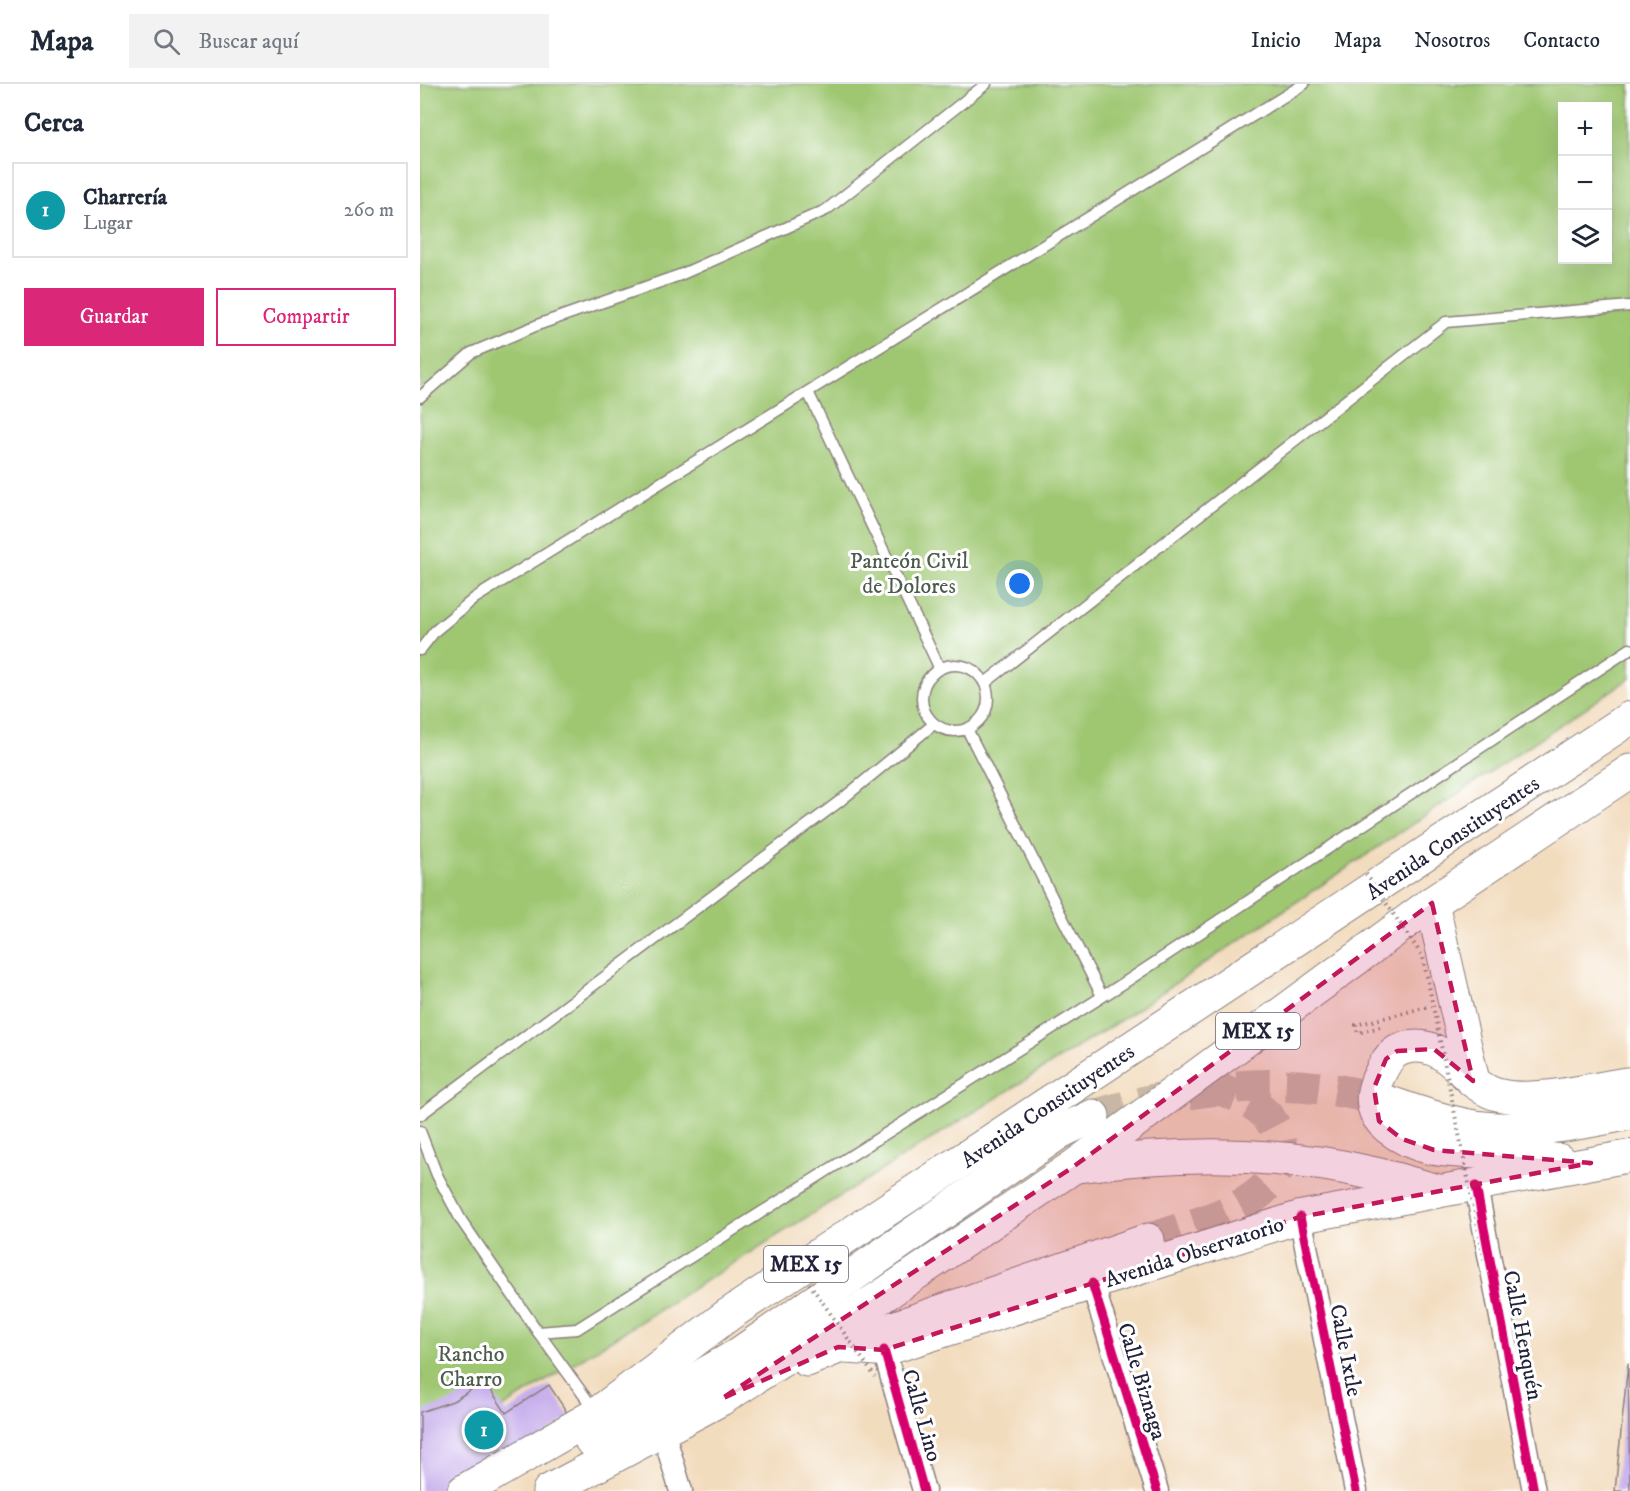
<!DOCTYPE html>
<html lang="es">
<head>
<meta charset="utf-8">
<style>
  :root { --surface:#fff; --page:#f2f2f3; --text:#1f2937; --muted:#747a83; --line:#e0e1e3; --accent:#db2777 }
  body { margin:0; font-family:"IM FELL DW Pica",serif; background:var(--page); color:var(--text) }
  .controls { position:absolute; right:18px; top:18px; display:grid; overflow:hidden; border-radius:0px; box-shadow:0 6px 24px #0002 }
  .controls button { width:54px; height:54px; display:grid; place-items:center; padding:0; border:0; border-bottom:2px solid var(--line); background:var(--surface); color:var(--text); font:30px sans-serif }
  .you { position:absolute; left:600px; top:500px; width:21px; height:21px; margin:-15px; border:4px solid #fff; border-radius:50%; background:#1a73e8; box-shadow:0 0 0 9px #1a73e833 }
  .badge { display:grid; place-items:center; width:39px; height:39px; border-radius:50%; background:var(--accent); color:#fff; font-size:20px; font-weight:700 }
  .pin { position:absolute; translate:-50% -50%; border:3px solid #fff; box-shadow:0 2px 6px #0006 }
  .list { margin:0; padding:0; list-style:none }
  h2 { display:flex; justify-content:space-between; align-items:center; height:78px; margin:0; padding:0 24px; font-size:26px }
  h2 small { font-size:20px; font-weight:400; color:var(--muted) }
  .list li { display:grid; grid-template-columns:39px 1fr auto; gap:18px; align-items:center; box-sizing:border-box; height:96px; margin:0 12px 12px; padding:0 12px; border:2px solid var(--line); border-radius:0px }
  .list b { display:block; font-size:22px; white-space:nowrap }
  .list p { margin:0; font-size:20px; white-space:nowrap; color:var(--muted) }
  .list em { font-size:20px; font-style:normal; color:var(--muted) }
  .actions { display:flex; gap:12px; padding:18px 24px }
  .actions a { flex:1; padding:14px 0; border:2px solid var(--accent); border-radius:0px; text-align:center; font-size:21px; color:var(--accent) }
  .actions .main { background:var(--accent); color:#fff }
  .icon { flex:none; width:33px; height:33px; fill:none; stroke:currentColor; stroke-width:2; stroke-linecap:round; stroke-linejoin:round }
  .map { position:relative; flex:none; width:1210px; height:1407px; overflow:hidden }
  header { display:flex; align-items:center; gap:36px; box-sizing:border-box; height:84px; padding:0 30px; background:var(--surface); border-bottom:2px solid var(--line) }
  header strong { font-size:28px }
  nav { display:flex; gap:33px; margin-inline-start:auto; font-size:21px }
  .search { width:420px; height:54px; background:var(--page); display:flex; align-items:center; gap:15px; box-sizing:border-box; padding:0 21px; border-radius:0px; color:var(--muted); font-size:22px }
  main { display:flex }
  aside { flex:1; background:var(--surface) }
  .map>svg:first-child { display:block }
  .green { fill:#9fc772; stroke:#607456; stroke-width:1.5; fill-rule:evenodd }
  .building { fill:#c2a8ea }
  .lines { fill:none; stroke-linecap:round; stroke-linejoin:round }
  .highway-tunnel { stroke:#c8b7a4; stroke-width:33; stroke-dasharray:33 16; stroke-linecap:butt }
  .lane-casing { stroke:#8a7f7c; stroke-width:13 }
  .street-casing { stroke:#8a7f7c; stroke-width:25 }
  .secondary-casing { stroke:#8a7f7c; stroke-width:34 }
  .highway-casing { stroke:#8a7f7c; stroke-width:35 }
  .path { stroke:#8a7f7c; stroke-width:4; stroke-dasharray:1.5 4.5; stroke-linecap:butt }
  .lane { stroke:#fff; stroke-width:10 }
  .street { stroke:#fff; stroke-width:22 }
  .secondary { stroke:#fff; stroke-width:32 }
  .highway { stroke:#fff; stroke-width:33 }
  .path-bridge { stroke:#8a7f7c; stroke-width:4; stroke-dasharray:1.5 4.5; stroke-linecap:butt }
  .cycleway-casing { stroke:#fff; stroke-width:13 }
  .cycleway { stroke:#d6006c; stroke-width:9 }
  .marked { fill:#c2185b; fill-opacity:0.2; stroke:#c2185b; stroke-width:4.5; stroke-dasharray:12 8; stroke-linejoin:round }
  .labels { text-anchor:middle; stroke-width:6; stroke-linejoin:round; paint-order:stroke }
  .shield { fill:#fff; stroke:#646476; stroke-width:1.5 }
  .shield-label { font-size:21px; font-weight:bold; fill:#22223b }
  .park-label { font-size:22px; fill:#4e5c4e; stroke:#fff }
  .street-label { font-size:22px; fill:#22223b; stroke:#fff }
</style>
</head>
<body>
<header>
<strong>Mapa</strong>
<div class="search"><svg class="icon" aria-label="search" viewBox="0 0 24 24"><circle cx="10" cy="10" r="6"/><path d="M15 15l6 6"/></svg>Buscar aquí</div>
<nav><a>Inicio</a><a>Mapa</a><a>Nosotros</a><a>Contacto</a></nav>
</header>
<main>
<aside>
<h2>Cerca<small></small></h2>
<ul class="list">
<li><span class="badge" style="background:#0f9aa8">1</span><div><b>Charrería</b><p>Lugar</p></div><em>260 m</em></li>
</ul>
<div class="actions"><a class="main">Guardar</a><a>Compartir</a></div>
</aside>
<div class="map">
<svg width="1210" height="1407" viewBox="0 0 1210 1407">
  <rect width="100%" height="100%" fill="#fff"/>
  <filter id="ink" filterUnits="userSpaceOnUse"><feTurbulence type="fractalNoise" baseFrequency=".0167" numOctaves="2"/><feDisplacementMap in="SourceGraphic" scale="12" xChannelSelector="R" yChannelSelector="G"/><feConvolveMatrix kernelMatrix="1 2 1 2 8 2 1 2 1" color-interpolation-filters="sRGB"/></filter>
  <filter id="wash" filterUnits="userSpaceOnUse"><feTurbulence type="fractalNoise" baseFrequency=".008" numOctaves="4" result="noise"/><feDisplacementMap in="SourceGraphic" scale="24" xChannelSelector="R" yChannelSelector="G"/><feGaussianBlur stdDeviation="1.35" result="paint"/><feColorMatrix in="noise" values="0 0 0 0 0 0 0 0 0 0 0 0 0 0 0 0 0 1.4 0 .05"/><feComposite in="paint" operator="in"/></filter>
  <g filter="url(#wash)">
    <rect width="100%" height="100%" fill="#f2dcbe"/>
    <path class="green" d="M0,0H1210V594L696,939L0,1376ZM1142,22H1188V176H1142Z"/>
    <g id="blocks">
      <g class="building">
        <path d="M1208,1279L1210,1407H1195Z"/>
        <path d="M65,1297L86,1329L129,1301L150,1333L53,1407H0V1328L33,1317Z"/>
      </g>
    </g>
  </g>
  <g filter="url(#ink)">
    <use href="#blocks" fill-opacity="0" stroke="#8a7f7c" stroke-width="1.5"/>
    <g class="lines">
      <g class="highway-tunnel">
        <path d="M673,1032C773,1003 869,987 970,1019"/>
        <path d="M728,1156C772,1140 872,1120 860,1058C854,1026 825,1014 797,1004"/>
      </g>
      <g class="lane-casing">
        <g id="lane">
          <path d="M388,308L520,585"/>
          <path d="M0,313L51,269L120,240L260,191L406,126L566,0"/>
          <path d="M0,566L15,547L55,514L884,0"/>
          <circle cx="535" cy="614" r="33"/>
          <path d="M565,599L1026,238L1210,222"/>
          <path d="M547,645L682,912"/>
          <path d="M0,1031L420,717L514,640"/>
          <path d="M0,1047L17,1091L41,1136L118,1248L157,1245L707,897L1210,565"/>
          <path d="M118,1248L176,1328"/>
        </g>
      </g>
      <g class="street-casing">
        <g id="street">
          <path d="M1056,1102L1114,1407"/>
          <path d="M880,1133L936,1407"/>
          <path d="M672,1199L737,1407"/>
          <path d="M464,1266L504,1407"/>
          <path d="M243,1347L261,1407"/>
        </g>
      </g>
      <g class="secondary-casing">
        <g id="secondary">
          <path d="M1139,1076C1119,1074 1100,1071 1080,1070C1037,1066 1003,1072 968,1044C952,1031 949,1015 957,996C965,979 970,966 990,963C1030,957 1044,1003 1079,1011C1116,1020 1173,1004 1210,999"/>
          <path d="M419,1263L464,1266L880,1133L1210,1072"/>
        </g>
      </g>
      <g class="highway-casing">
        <g id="highway">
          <path d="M1012,819L1053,997"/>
          <path d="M970,1019C998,1029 1025,1038 1055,1043C1105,1050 1161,1039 1210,1029"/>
          <path d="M658,1082C754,1068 856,1067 951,1089C974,1094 996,1101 1018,1107"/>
          <path d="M387,1276L418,1263L728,1156"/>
          <path d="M171,1356L316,1272L640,1048L673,1032"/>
          <path d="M44,1407L177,1330L308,1231L1210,634"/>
          <path d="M129,1407L301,1315L467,1209L653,1083L1012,819L1210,687"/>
        </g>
      </g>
      <path class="path" d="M960,943L938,949L936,941L1007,923"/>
      <use href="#lane" class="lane"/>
      <use href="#street" class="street"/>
      <use href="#secondary" class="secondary"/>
      <use href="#highway" class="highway"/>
      <g class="path-bridge">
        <path d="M946,790L1003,873L1065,1178"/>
        <path d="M365,1165L455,1293"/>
      </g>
      <g class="cycleway-casing">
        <g id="cycleway">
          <path d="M1056,1102L1114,1407"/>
          <path d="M880,1133L936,1407"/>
          <path d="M672,1199L737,1407"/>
          <path d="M464,1266L504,1407"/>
        </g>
      </g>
      <use href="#cycleway" class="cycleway"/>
    </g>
  </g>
  <path class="marked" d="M1012,819L1053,997L1014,965L977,967L966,975L954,1004L959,1037L982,1055L1014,1066L1171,1079L880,1133L464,1266L418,1263L301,1315L653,1083Z"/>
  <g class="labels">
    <g class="shield">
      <rect x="796" y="929" width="84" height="36" rx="4.5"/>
      <rect x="344" y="1162" width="84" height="36" rx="4.5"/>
    </g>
    <g class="shield-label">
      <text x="838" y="954">MEX 15</text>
      <text x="386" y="1187">MEX 15</text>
    </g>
    <g class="park-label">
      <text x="489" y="484">Panteón Civil<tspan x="489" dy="25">de Dolores</tspan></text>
      <text x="51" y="1277">Rancho<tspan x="51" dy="25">Charro</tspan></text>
    </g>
    <g class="street-label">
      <text transform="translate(1032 753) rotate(-34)" y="8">Avenida Constituyentes</text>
      <text transform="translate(627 1021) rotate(-34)" y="8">Avenida Constituyentes</text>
      <text transform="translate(774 1167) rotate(-18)" y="8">Avenida Observatorio</text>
      <text transform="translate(1104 1251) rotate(79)" y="8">Calle Henquén</text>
      <text transform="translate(927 1266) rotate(79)" y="8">Calle Ixtle</text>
      <text transform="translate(723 1297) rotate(73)" y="8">Calle Biznaga</text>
      <text transform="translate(503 1331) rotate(74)" y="8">Calle Lino</text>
    </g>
  </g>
</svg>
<div class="controls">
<button>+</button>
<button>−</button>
<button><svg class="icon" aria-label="layers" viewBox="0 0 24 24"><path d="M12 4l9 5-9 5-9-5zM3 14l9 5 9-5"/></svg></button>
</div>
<div class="you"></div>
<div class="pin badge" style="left:64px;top:1346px;background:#0f9aa8">1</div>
</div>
</main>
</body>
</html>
